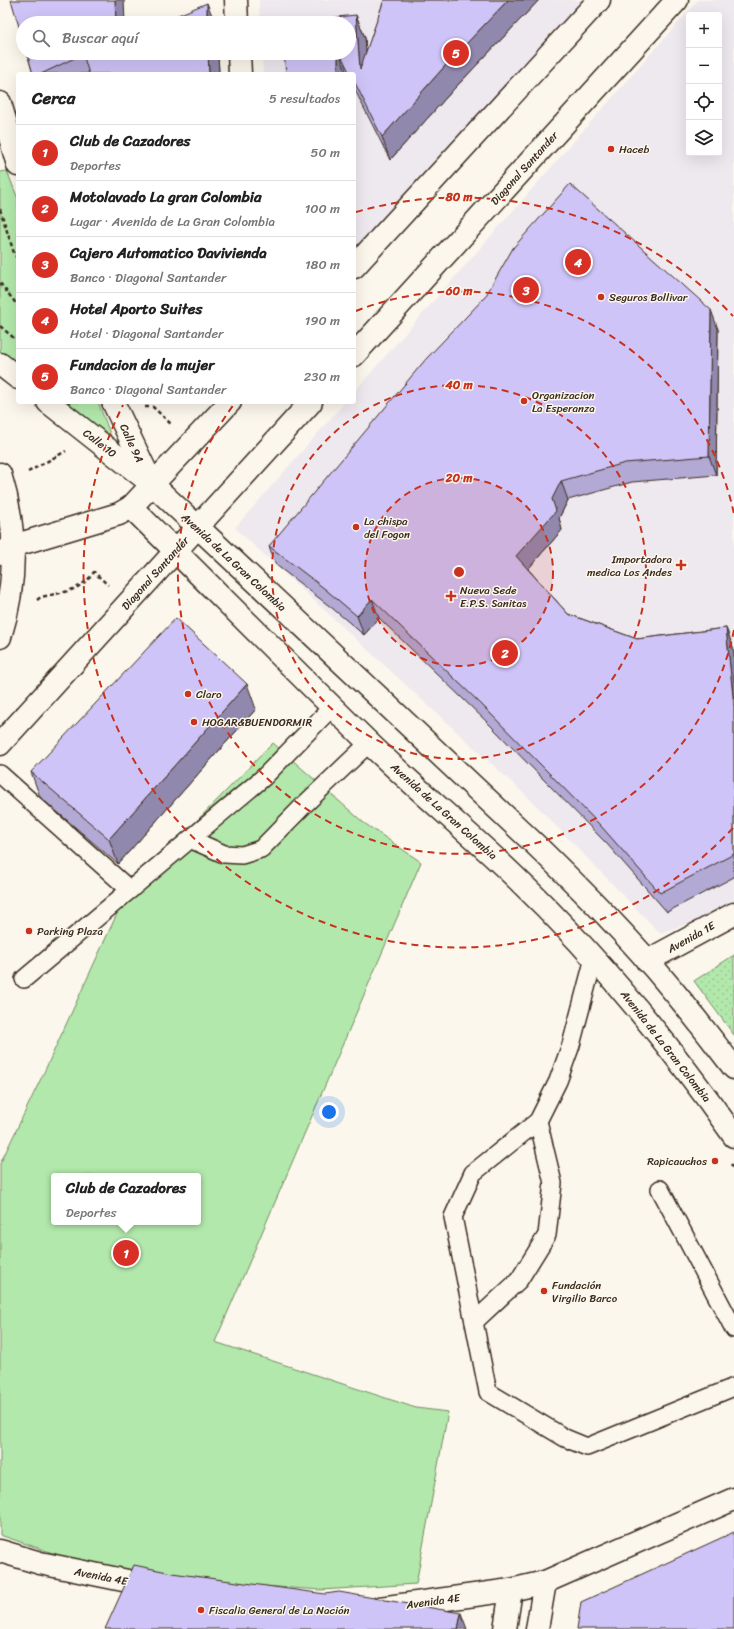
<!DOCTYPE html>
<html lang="es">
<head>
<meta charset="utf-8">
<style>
  :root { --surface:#fff; --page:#f2f2f2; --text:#222; --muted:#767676; --line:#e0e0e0; --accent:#d93025 }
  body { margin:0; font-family:Sriracha,sans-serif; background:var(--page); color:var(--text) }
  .controls { position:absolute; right:12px; top:12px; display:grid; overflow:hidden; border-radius:4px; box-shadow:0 4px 16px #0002 }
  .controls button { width:36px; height:36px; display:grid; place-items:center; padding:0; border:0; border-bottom:1px solid var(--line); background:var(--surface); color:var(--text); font:20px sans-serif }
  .you { position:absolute; left:329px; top:1112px; width:14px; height:14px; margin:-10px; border:3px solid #fff; border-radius:50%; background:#1a73e8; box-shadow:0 0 0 6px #1a73e833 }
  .badge { display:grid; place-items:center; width:26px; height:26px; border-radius:50%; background:var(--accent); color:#fff; font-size:13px; font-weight:700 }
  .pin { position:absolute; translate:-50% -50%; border:2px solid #fff; box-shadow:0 1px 4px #0006 }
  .popup { position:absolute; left:51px; top:1173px; width:150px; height:52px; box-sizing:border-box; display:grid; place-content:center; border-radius:4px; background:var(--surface); filter:drop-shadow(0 1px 3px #0005); font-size:13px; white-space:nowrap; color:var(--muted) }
  .popup b { font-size:15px; color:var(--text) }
  .popup::after { content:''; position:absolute; left:50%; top:100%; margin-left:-8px; border:8px solid transparent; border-top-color:var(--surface) }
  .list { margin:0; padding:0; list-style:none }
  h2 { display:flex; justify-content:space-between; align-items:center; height:52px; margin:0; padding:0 16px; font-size:17px }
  h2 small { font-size:13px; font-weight:400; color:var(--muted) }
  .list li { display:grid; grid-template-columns:26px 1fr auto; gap:12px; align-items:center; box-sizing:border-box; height:56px; padding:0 16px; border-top:1px solid var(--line) }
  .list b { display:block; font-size:15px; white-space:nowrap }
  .list p { margin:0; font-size:13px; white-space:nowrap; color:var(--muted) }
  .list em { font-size:13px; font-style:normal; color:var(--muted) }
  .icon { flex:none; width:22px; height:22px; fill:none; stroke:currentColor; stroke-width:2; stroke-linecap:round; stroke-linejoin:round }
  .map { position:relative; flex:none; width:734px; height:1629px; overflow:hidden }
  .search { position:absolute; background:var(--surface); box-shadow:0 4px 16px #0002; left:16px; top:16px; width:340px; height:44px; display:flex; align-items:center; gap:10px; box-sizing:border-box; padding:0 14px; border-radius:22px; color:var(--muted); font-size:15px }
  .panel { position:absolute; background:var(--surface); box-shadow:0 4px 16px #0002; left:16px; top:72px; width:340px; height:332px; border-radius:4px }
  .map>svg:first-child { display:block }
  .built { fill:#eee8ef; fill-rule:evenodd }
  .grass { fill:url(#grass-dots); stroke:#768964 }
  .park { fill:#b2e8ab; stroke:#768964; fill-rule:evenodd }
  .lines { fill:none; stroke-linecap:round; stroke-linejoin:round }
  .lane-casing { stroke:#3b2a1e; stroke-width:20 }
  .street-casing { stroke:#3b2a1e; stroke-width:25 }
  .secondary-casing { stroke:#3b2a1e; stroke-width:25 }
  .primary-casing { stroke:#3b2a1e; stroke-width:25 }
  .path { stroke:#3b2a1e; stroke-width:2.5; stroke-dasharray:4 3; stroke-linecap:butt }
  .lane { stroke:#fbf7ec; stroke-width:17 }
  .street { stroke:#fbf7ec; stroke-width:22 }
  .secondary { stroke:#fbf7ec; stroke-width:22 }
  .primary { stroke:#fbf7ec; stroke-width:22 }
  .wall { fill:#b2a9d4; stroke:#3b2a1e }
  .shaded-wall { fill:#9189ad; stroke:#3b2a1e }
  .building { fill:#cfc4f7; stroke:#3b2a1e }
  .ring { fill:none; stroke:#c8321e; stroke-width:2; stroke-dasharray:7 5 }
  .poi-dot { fill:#c8321e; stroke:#fbf7ec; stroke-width:1.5 }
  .labels { text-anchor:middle; stroke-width:3; stroke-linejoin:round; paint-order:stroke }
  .poi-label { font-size:11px; fill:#3b2a1e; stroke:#fbf7ec; text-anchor:start }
  .street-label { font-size:11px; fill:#3b2a1e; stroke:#fbf7ec }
  .centre { fill:#c8321e; stroke:#fbf7ec; stroke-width:2 }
  .ring-label { font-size:12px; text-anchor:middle; font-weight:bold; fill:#c8321e; stroke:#fbf7ec; stroke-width:3; stroke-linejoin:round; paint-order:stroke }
</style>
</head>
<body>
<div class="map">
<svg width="734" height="1629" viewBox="0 0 734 1629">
  <defs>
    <pattern id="grass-dots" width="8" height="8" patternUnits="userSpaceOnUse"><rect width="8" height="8" fill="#b2e8ab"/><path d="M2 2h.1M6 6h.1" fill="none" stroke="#9ac793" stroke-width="1.8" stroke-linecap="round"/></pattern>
  </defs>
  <rect width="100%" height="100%" fill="#fbf7ec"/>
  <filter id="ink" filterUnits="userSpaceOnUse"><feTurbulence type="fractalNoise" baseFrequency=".025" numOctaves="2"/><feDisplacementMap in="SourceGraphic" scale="8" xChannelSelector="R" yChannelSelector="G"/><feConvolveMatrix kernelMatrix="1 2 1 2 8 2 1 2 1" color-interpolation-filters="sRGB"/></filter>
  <g filter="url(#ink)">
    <g class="built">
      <path d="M259,0H587L354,249V74H263L262,53H349V23H260Z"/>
      <path d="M698,0H734V908L660,933L530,799L235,528L345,402H354V392ZM689,15H719V153H689Z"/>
    </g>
    <path class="grass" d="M734,955V1035L694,981Z"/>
    <g class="park">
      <path d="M7,171L18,199V377L0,363V172Z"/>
      <path d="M57,402H98L111,436Z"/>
      <path d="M273,743L364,823L421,862L215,1342L416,1408L448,1412L416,1584L321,1590L120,1576L0,1535V1164L46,1068L127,892ZM54,1176H198V1222H54Z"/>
    </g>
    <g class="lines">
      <g class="lane-casing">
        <g id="lane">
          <path d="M0,774L130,890"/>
          <path d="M190,839L224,854L242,855L261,849L305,804L369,743"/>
          <path d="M594,958L571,1045L558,1081L538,1121L473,1173L453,1217L488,1392L565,1438L587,1447L734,1387"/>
          <path d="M24,979L264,777L333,706"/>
          <path d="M660,1189L734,1329"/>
          <path d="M474,1322L519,1280L547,1235L553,1183L538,1121"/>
        </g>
      </g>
      <g class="street-casing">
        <g id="street">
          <path d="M236,0L237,23"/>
          <path d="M239,53L240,74"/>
          <path d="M0,103L18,165"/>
          <path d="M113,402L152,484"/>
          <path d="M647,961L734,914"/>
        </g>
      </g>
      <g class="secondary-casing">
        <g id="secondary">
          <path d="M0,364L18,378"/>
          <path d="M48,402L152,484L538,847C584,892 629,937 670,987C692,1013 713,1041 734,1068"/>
          <path d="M131,507C210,585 288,664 368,742C415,788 466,830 513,875C596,954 669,1043 734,1136"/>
          <path d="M0,1551L40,1563L157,1587"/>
          <path d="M380,1608L511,1590L545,1582L734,1499"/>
          <path d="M505,1629L511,1590"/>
          <path d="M537,1629L545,1582"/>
        </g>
      </g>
      <g class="primary-casing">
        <g id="primary">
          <path d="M354,267L599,0"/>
          <path d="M354,355L677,0"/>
          <path d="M0,474C17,528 17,583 0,637"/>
          <path d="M0,553L13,546L119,514L131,507L230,402"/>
          <path d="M0,744L311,402"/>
        </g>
      </g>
      <g class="path">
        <path d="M0,209L14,253L18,260"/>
        <path d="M0,283L18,306"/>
        <path d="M0,326L15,339"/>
        <path d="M145,407H153L172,425"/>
        <path d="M28,472L66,451"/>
        <path d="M37,600L41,597C63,592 80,592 94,572L108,585"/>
        <path d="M731,1164L734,1169"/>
      </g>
      <use href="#lane" class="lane"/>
      <use href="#street" class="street"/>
      <use href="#secondary" class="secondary"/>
      <use href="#primary" class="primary"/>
    </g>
    <g class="wall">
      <path d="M384,0H539L453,90L390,160L354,88V74H347L346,71L284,53H349L356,15L365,38L366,53Z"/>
      <path d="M27,53H218L219,74H33Z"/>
      <path d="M718,329L716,475L632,482L568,500L559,518L562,530L528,569L568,614L637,639L726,628L733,647L734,654V877L667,912L607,844L489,724L379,618L364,635L332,608L276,565L269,546Z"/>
      <path d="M256,709L118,864L40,797L31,772Z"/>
    </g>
    <g class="shaded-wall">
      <path d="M115,0H124L125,23H116Z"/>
      <path d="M508,0H539L453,90L390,160L382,137L444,67Z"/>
      <path d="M207,3L215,23H207Z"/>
      <path d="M356,15L365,38L369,92L360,69Z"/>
      <path d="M208,53H218L219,74H209Z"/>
      <path d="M338,53H339L346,71V74H338Z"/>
      <path d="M711,310L718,329L716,475L709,456Z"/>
      <path d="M561,481L568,500L559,518L562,530L523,575L516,556Z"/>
      <path d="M372,599L379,618L364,635L357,616Z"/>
      <path d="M726,628L733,647L734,654V706Z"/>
      <path d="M247,684L256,709L118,864L109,839Z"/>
      <path d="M461,1613L467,1629H458Z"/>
    </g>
    <g class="building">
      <path d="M11,0H115L116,23H23V40Z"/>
      <path d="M384,0H508L444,67L382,137L354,81V74H350L340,53H349V23H282L356,15L360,69Z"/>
      <path d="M207,3V23H159Z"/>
      <path d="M27,53H208L209,74H89L83,54L41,74H33Z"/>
      <path d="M284,53H338V74H286Z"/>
      <path d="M570,184L711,310L709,456L625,463L561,481L552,499L556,511L516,556L568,614L637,639L726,628L734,706V854L660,893L600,825L482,705L372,599L357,616L325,589L269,546L426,359L485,297L513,248Z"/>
      <path d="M176,618L247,684L109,839L31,772Z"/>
      <path d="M734,1532V1629H577L581,1602Z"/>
      <path d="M134,1565L172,1573L325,1594L339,1592L461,1613L458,1629H105Z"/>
    </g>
  </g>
  <circle cx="459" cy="572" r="94" fill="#c8321e" fill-opacity=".12"/>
  <g class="ring">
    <circle cx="459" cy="572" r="94"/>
    <circle cx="459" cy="572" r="187"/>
    <path d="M734 630A281 281 0 1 1 235 403M356 311A281 281 0 0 1 734 514"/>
    <path d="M733 828A375 375 0 0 1 123 405M356 212A375 375 0 0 1 733 316"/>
  </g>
  <g class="poi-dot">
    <circle cx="611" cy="149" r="4"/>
    <circle cx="601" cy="297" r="4"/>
    <circle cx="524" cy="401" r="4"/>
    <circle cx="356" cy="527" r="4"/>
    <path d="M679 559h4v4h4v4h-4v4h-4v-4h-4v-4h4z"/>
    <path d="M449 590h4v4h4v4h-4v4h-4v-4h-4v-4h4z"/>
    <circle cx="188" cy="694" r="4"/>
    <circle cx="194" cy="722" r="4"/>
    <circle cx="29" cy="931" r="4"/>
    <circle cx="715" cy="1161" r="4"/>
    <circle cx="544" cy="1291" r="4"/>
    <circle cx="201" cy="1610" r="4"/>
  </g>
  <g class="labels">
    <g class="poi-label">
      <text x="619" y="153">Haceb</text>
      <text x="609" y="301">Seguros Bollivar</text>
      <text x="532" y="399">Organizacion<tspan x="532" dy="13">La Esperanza</tspan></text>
      <text x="364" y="525">La chispa<tspan x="364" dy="13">del Fogon</tspan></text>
      <text x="672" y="563" text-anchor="end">Importadora<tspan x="672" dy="13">medica Los Andes</tspan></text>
      <text x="460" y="594">Nueva Sede<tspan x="460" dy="13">E.P.S. Sanitas</tspan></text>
      <text x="196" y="698">Claro</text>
      <text x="202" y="726">HOGAR&amp;BUENDORMIR</text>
      <text x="37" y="935">Parking Plaza</text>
      <text x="707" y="1165" text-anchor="end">Rapicauchos</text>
      <text x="552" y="1289">Fundación<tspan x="552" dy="13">Virgilio Barco</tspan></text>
      <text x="209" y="1614">Fiscalia General de La Nación</text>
    </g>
    <g class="street-label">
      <text transform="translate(524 168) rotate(-48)" y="4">Diagonal Santander</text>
      <text transform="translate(100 443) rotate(38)" y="4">Calle 10</text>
      <text transform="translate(132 443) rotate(65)" y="4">Calle 9A</text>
      <text transform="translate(234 562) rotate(43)" y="4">Avenida de La Gran Colombia</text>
      <text transform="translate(155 573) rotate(-48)" y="4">Diagonal Santander</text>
      <text transform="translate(444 811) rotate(42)" y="4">Avenida de La Gran Colombia</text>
      <text transform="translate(691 937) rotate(-29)" y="4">Avenida 1E</text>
      <text transform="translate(666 1046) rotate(52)" y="4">Avenida de La Gran Colombia</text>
      <text transform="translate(101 1576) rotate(11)" y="4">Avenida 4E</text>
      <text transform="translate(433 1601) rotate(-8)" y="4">Avenida 4E</text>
    </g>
  </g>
  <circle cx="459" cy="572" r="6" class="centre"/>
  <g class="ring-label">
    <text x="459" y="201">80 m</text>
    <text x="459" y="295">60 m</text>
    <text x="459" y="389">40 m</text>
    <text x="459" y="482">20 m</text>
  </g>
</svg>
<div class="controls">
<button>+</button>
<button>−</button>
<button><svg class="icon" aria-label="locate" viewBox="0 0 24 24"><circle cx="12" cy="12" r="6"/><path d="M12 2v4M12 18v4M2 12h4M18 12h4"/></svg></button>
<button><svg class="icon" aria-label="layers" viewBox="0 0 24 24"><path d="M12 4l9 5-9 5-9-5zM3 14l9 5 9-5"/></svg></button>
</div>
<div class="you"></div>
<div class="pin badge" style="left:126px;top:1253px">1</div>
<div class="popup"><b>Club de Cazadores</b>Deportes</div>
<div class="pin badge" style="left:505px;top:653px">2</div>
<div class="pin badge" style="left:526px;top:290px">3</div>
<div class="pin badge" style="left:578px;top:262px">4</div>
<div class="pin badge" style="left:456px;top:53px">5</div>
<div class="search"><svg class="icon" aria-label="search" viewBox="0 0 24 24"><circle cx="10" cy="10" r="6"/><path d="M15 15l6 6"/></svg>Buscar aquí</div>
<section class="panel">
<h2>Cerca<small>5 resultados</small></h2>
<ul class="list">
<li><span class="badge">1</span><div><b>Club de Cazadores</b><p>Deportes</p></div><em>50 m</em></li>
<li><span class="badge">2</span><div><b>Motolavado La gran Colombia</b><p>Lugar · Avenida de La Gran Colombia</p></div><em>100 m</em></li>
<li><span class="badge">3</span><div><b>Cajero Automatico Davivienda</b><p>Banco · Diagonal Santander</p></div><em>180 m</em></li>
<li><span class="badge">4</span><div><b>Hotel Aporto Suites</b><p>Hotel · Diagonal Santander</p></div><em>190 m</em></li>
<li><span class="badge">5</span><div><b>Fundacion de la mujer</b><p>Banco · Diagonal Santander</p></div><em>230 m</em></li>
</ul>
</section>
</div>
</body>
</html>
